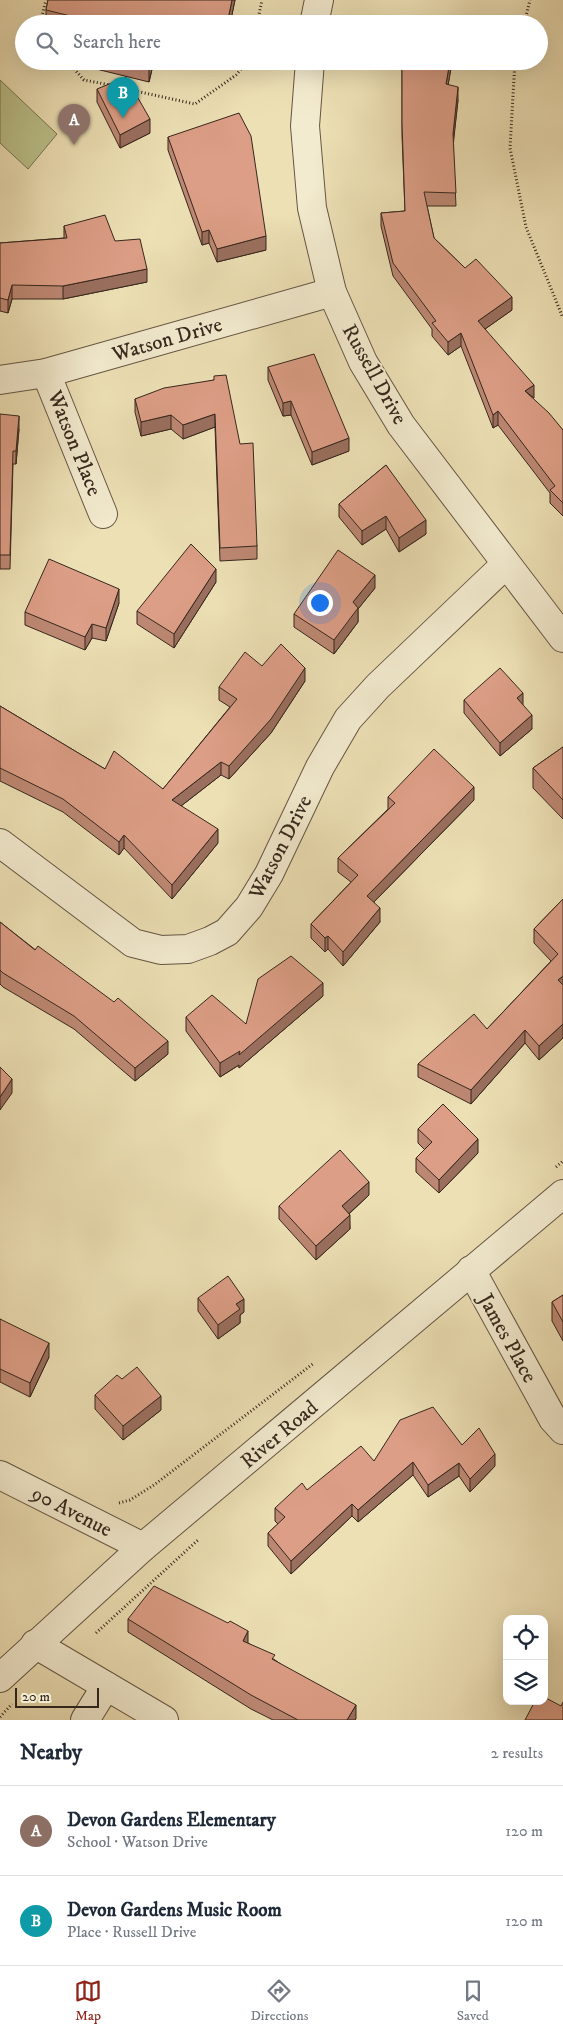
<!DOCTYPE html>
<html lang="en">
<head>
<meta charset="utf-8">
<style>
  :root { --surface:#fff; --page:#f2f2f3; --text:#1f2937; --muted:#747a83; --line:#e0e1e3; --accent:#8f2418 }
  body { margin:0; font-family:"IM FELL DW Pica",serif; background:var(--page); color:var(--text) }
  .controls { position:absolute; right:15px; bottom:15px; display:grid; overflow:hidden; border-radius:10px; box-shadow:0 5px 20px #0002 }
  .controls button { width:45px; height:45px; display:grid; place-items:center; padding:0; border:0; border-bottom:1px solid var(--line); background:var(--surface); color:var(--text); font:25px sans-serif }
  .scale { position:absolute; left:15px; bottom:12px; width:84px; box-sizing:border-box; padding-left:5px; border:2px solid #36271d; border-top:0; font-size:14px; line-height:18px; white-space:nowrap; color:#36271d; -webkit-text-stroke:4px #f3ebcf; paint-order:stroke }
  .you { position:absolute; left:319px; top:602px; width:18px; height:18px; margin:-12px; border:4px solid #fff; border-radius:50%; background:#1a73e8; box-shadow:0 0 0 8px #1a73e833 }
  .badge { display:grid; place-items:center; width:32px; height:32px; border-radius:50%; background:var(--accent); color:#fff; font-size:16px; font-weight:700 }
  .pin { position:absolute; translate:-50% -41px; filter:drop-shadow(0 1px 2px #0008) }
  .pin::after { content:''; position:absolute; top:26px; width:18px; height:15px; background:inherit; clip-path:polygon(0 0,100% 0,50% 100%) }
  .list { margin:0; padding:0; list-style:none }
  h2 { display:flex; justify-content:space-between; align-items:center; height:65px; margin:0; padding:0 20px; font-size:21px }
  h2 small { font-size:16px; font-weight:400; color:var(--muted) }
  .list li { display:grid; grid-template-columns:32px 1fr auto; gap:15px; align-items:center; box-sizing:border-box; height:90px; padding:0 20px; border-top:1px solid var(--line) }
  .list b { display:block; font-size:19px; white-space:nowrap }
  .list p { margin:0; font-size:16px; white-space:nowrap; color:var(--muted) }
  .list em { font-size:16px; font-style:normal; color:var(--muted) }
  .icon { flex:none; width:28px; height:28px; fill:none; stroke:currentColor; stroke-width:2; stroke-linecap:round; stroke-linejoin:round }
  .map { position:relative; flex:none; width:563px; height:1720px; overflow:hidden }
  .search { position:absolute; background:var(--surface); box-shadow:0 5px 20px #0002; left:15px; right:15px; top:15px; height:55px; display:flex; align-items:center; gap:12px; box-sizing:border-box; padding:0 18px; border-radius:28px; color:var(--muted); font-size:19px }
  .sheet { height:245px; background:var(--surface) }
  nav { display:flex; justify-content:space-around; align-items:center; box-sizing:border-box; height:70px; border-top:1px solid var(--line); background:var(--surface); font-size:14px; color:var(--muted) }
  nav a { display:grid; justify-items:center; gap:2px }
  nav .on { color:var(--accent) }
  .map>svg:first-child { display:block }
  .green { fill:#bbc18b; stroke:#787454 }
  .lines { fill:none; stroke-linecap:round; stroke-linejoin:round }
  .minor-casing { stroke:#645543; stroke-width:30 }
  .path { stroke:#36271d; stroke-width:3; stroke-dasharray:1 2.5; stroke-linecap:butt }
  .minor { stroke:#f3ebcf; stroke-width:28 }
  .wall { fill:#bd8873; stroke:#36271d }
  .shaded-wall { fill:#9a6f5e; stroke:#36271d }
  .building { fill:#dc9e86; stroke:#36271d }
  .labels { text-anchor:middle; stroke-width:4; stroke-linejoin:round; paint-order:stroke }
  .street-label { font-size:21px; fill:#36271d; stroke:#f3ebcf }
</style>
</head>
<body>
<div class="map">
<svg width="563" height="1720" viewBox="0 0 563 1720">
  <rect width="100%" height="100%" fill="#ede0b5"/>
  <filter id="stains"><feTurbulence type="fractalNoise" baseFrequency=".004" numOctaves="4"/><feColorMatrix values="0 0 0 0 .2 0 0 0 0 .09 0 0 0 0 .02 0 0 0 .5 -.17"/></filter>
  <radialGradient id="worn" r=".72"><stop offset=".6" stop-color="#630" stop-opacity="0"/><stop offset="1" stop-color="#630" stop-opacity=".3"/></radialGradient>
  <path class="green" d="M0,80L57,134L28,169L0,143Z"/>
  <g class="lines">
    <g class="minor-casing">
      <g id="minor">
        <path d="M314,24L319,0"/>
        <path d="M310,61L305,126L312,208L332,292L363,362L401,425L563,638"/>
        <path d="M46,373L103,514"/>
        <path d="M0,380L46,373L332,292"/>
        <path d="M0,843L133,943L161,950L188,949L210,941L227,932L249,907L269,874L320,767L348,719L378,686L506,564"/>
        <path d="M471,1270L553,1419L563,1430"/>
        <path d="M0,1475L143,1547"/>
        <path d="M35,1644L164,1720"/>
        <path d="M0,1678L143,1547L563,1194"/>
        <path d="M85,1720L106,1686"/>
      </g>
    </g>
    <g class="path">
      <path d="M40,24L46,0"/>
      <path d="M257,24L262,0"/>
      <path d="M524,24L530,0"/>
      <path d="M67,61L84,80L110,85"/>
      <path d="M515,61L510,148L526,227L563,318"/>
      <path d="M131,90L195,104L236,75L248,61"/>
      <path d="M556,1167L563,1161"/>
      <path d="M119,1503L130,1500L154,1485L314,1363"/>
      <path d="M96,1633L198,1540"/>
      <path d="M0,1717L12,1704"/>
    </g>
    <use href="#minor" class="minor"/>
  </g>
  <g class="wall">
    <path d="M48,0H235L230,24H46V10Z"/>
    <path d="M88,61H154L149,82L88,67Z"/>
    <path d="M195,61H221L219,68Z"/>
    <path d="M402,61H452L448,85L458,100L453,143L456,206H427L434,238L465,268L512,310L485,329L533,399L563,430V516L550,503V493L498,425L493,428L461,346L448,355L432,336V329L393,276L381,226V213L405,211L402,136Z"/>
    <path d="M97,89L150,133L120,148L97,102Z"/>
    <path d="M168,137L266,250L217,262L209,243L202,245L168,150Z"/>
    <path d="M64,226L115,241L147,282L63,299H12L8,313L0,311V243L64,238Z"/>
    <path d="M268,367L349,451L312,465L291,415L283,416L268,380Z"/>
    <path d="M214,380L257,546V559L220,561L215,427L183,439L171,429L141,436L135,412V399Z"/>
    <path d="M0,414L19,429L16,464H13L10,569H0Z"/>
    <path d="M386,465L426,534L399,552L386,529L362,545L339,517V504Z"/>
    <path d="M216,582L174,648L137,624V611Z"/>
    <path d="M375,588L358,609V622L334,654L294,627V614Z"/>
    <path d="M119,603L106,641L92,638L85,650L25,625V612Z"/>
    <path d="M262,666L305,681L271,733L229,779L221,775L181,806L218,843L172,899L124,848L119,855L63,812L0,781V706L105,769L163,789L230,707L219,700V687Z"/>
    <path d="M464,700L523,705L532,729L500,756L464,713Z"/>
    <path d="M563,747V819L533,788V768Z"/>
    <path d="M388,797L474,800L374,902L380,922L343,966L328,949L325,952L311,938V924L351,882L338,872V858L388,809Z"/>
    <path d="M563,899V1038L539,1060L525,1043L471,1104L418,1077V1064L487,1029L551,961L534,943V929Z"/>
    <path d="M0,922L168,1054L135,1081L74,1029L3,987L0,984Z"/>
    <path d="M323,996L239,1068V1065L220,1077L186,1031V1017L246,1024Z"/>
    <path d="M418,1129L478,1153L439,1193L416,1172V1158L425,1150L418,1143Z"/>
    <path d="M369,1195L349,1214L350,1229L316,1260L279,1219V1206Z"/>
    <path d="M563,1295V1341L552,1321V1302Z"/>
    <path d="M198,1298L244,1312L240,1315V1323L218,1339L198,1311Z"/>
    <path d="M0,1319L49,1357L30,1397L0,1382Z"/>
    <path d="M95,1395L161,1410L123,1440L95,1409Z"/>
    <path d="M462,1445L495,1466L470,1492L459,1476L428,1497L413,1475L358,1522L352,1516L291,1574L268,1546V1533L278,1524L275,1521V1508L307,1490Z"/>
    <path d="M128,1619L248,1643L275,1660L356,1718L355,1720H273L251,1709L128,1632Z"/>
  </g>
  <g class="shaded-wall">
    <path d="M232,0H235L230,24H227Z"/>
    <path d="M151,61H154L149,82V69Z"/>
    <path d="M450,61H452V63L446,97V84Z"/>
    <path d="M458,87V100L453,147V134Z"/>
    <path d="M150,119V133L120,148V135Z"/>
    <path d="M209,230V243L202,245V232Z"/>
    <path d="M266,236V250L217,262V249Z"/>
    <path d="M147,269V282L63,299V286Z"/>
    <path d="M12,285V299L8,313V300Z"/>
    <path d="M512,297V310L478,334V321Z"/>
    <path d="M461,333V346L448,355V342Z"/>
    <path d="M534,385V398L525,391Z"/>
    <path d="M291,401V415L283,416V403Z"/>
    <path d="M498,411V425L493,428V415Z"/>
    <path d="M215,414V427L183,439V425Z"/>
    <path d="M171,415V429L141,436V422Z"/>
    <path d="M19,416V429L16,464V451Z"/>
    <path d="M349,438V451L312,465V452Z"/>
    <path d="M386,516V529L362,545V531Z"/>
    <path d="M426,520V534L399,552V538Z"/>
    <path d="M216,569V582L174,648V634Z"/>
    <path d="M375,575V588L358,609V622L334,654V640L353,602Z"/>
    <path d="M119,589V603L106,641V628Z"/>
    <path d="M92,624V638L85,650V637Z"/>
    <path d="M305,668V681L271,733L229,779V766Z"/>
    <path d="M523,693V706L517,698Z"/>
    <path d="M532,715V729L500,756V743Z"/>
    <path d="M221,762V775L172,813V800Z"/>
    <path d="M474,787V800L367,909V896Z"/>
    <path d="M218,829V843L172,899V885Z"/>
    <path d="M124,835V848L119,855V842Z"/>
    <path d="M380,908V922L343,966V952Z"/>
    <path d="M328,936V949L325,952V938Z"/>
    <path d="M563,976V990L558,980Z"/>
    <path d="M323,983V996L239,1068V1065L220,1077V1063Z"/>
    <path d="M563,1024V1038L539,1060V1046Z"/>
    <path d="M525,1030V1043L471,1104V1090Z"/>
    <path d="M168,1041V1054L135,1081V1068Z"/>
    <path d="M12,1079V1093L0,1110V1097Z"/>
    <path d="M478,1139V1153L439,1193V1180Z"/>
    <path d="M369,1182V1195L342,1220V1206Z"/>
    <path d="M350,1215V1229L316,1260V1246Z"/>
    <path d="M244,1299V1312L240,1315V1323L218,1339V1325L236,1304Z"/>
    <path d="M49,1343V1357L30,1397V1383Z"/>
    <path d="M161,1396V1410L123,1440V1426Z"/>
    <path d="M495,1454V1466L470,1492V1479Z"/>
    <path d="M413,1462V1475L358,1522V1510Z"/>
    <path d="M459,1463V1476L428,1497V1485Z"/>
    <path d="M352,1504V1516L291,1574V1561Z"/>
    <path d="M248,1631V1644L243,1641Z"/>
    <path d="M356,1705V1718L355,1720H347Z"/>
  </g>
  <g class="building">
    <path d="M48,0H232L227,24H95V22L46,10Z"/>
    <path d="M119,61H151L149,69Z"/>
    <path d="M402,61H450L446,84L458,87L453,134L456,193L424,192L434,238L465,268L476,259L512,297L478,321L534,385L525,391L549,413L563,430V503L550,490L555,486L498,411L493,415L461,333L448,342L432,323L436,321L393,263L381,213L405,211L402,123Z"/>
    <path d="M126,77L150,119L120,135L97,89Z"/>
    <path d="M239,113L251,136L266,236L217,249L209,230L202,232L168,137Z"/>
    <path d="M105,215L115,241L140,239L147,269L63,286L12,285L8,300L0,298V243L67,238L64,226Z"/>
    <path d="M314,354L349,438L312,452L291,401L283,403L268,367Z"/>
    <path d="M226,375L240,444L253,443L257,546L220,548L215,414L183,425L171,415L141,422L135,399L164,388L214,380V376Z"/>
    <path d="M0,414L19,416L16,451H13L10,555H0Z"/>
    <path d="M386,465L426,520L399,538L386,516L362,531L339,504Z"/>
    <path d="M191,544L216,569L174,634L137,611Z"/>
    <path d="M338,550L375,575L353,602L358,608L334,640L294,614Z"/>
    <path d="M49,559L119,589L106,628L92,624L85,637L25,612Z"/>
    <path d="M281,644L305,668L271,719L229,766L221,762L172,800L218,829L172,885L124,835L119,842L63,799L0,768V706L105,769L114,751L163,789L237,699L219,687L245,652L262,666Z"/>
    <path d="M500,668L523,693L517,698L532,715L500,743L464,700Z"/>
    <path d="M563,747V800L533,768Z"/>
    <path d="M434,749L474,787L367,896L380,908L343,952L328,936L325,938L311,924L358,875L338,858L395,803L388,797Z"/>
    <path d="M563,899V976L558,980L563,985V1024L539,1046L525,1030L471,1090L418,1064L474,1014L487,1029L558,954L534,929Z"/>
    <path d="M0,922L35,950L38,946L114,1002L118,998L168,1041L135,1068L74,1016L3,973L0,970Z"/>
    <path d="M291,956L323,983L239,1055L240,1051L220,1063L186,1017L212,995L246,1024L258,979Z"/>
    <path d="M0,1067L12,1079L0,1097Z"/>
    <path d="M443,1104L478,1139L439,1180L416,1158L432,1142L418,1129Z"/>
    <path d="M340,1150L369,1182L342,1206L350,1215L316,1246L279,1206Z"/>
    <path d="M228,1276L244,1299L236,1304L240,1309L218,1325L198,1298Z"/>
    <path d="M563,1295V1322L552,1302Z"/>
    <path d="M0,1319L49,1343L30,1383L0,1369Z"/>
    <path d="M137,1367L161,1396L123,1426L95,1395L117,1375L122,1379Z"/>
    <path d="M433,1407L462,1445L479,1428L495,1454L470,1479L459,1463L428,1485L413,1462L358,1510L352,1504L291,1561L268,1533L285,1517L275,1508L302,1483L307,1490L361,1446L374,1461L400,1420Z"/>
    <path d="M154,1586L228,1623L230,1621L248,1631L243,1641L275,1655L272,1659L356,1705L347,1720H298L251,1695L128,1619Z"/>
    <path d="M544,1697L561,1706L563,1702V1720H525L535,1701H544Z"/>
  </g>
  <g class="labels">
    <g class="street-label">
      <text transform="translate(167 339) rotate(-16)" y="7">Watson Drive</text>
      <text transform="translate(375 374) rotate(61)" y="7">Russell Drive</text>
      <text transform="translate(75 443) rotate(68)" y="7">Watson Place</text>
      <text transform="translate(280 847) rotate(-63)" y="7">Watson Drive</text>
      <text transform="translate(508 1338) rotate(61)" y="7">James Place</text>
      <text transform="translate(279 1434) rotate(-40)" y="7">River Road</text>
      <text transform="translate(72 1511) rotate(27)" y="7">90 Avenue</text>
    </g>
  </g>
  <rect width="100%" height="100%" filter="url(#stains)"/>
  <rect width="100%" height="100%" fill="url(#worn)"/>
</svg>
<div class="controls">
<button><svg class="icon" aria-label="locate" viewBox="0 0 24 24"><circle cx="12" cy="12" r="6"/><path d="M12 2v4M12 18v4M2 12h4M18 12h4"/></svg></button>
<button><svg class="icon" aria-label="layers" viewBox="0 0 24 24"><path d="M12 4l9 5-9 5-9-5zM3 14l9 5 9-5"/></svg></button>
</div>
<div class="scale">20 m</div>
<div class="you"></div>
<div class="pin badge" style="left:74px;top:145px;background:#8d6e63">A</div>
<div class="pin badge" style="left:123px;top:118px;background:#0f9aa8">B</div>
<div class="search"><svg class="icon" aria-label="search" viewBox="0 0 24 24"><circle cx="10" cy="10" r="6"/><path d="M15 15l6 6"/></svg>Search here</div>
</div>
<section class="sheet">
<h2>Nearby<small>2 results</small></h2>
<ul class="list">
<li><span class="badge" style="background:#8d6e63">A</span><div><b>Devon Gardens Elementary</b><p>School · Watson Drive</p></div><em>120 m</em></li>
<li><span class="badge" style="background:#0f9aa8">B</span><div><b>Devon Gardens Music Room</b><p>Place · Russell Drive</p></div><em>120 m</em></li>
</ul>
</section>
<nav>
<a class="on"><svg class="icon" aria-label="map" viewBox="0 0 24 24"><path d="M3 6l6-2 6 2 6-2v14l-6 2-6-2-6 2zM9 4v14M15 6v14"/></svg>Map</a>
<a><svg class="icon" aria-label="directions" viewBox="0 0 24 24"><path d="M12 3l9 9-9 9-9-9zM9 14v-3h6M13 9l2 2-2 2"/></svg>Directions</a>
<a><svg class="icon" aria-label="saved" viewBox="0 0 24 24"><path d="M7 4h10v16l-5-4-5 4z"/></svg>Saved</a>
</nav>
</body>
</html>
